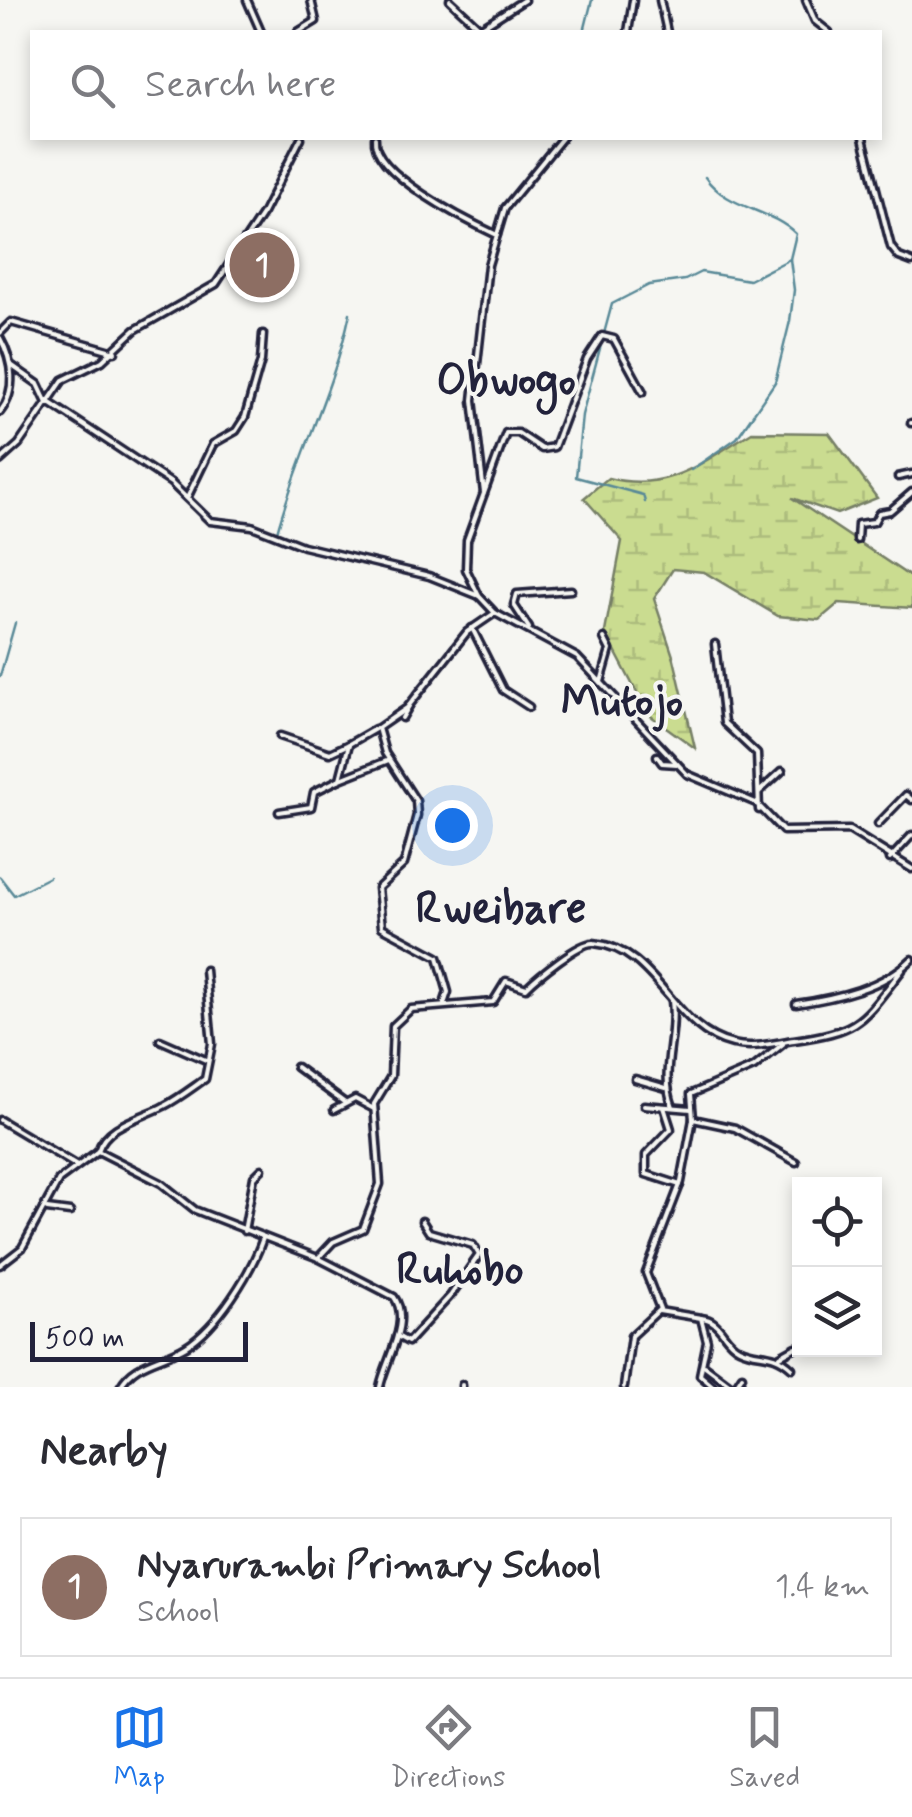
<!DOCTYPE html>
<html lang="en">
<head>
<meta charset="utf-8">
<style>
  :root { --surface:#fff; --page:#f7f7f7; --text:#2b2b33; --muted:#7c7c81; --line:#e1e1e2; --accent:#1a73e8 }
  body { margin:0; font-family:Mynerve,sans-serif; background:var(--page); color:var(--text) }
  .controls { position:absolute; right:30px; bottom:30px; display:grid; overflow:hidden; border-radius:0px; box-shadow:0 5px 15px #0003 }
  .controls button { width:90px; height:90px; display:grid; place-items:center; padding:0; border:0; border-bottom:2px solid var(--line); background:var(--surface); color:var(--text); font:50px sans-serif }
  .scale { position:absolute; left:30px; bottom:25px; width:218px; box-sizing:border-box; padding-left:10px; border:5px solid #22223b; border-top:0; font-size:28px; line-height:35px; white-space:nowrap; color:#22223b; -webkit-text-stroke:8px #f6f6f2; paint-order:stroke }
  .you { position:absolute; left:452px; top:825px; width:35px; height:35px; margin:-25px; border:8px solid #fff; border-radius:50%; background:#1a73e8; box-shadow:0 0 0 15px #1a73e833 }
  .badge { display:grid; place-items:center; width:65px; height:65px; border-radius:50%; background:var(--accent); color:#fff; font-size:32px; font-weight:700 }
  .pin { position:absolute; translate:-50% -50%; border:5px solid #fff; box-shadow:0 2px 10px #0006 }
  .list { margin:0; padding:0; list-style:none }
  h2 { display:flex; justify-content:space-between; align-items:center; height:130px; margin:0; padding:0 40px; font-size:42px }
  h2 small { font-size:32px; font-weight:400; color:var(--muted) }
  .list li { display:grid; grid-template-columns:65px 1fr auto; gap:30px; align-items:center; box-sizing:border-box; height:140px; margin:0 20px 20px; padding:0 20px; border:2px solid var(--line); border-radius:0px }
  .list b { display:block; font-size:38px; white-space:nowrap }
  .list p { margin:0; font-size:32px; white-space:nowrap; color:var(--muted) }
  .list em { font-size:32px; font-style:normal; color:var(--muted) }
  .icon { flex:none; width:55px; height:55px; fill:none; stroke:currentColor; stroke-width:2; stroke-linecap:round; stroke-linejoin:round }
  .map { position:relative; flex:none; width:912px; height:1387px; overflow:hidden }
  .search { position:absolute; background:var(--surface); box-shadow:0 5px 15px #0003; left:30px; right:30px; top:30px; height:110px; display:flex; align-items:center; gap:25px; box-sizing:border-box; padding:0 35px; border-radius:0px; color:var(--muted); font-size:38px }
  .sheet { height:290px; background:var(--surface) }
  nav { display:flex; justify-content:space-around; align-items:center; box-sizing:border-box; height:140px; border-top:2px solid var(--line); background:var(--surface); font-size:28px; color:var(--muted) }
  nav a { display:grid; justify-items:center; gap:5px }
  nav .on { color:var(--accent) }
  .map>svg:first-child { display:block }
  .wetland { fill:url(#wetland-marsh); stroke:#767f66; stroke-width:2.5 }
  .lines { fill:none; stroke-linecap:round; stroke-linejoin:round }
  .stream { stroke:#598997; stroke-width:2.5 }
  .street-casing { stroke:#22223b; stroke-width:11 }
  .street { stroke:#f6f6f2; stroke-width:4 }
  .labels { text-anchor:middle; stroke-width:8; stroke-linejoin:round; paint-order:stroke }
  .quarter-label { font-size:45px; font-weight:bold; fill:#22223b; stroke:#f6f6f2 }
</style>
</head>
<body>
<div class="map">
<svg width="912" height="1387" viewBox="0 0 912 1387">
  <defs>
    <pattern id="wetland-marsh" width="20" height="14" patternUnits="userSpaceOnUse" patternTransform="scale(2.5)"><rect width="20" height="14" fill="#cadc90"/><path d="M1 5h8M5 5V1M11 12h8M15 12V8" fill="none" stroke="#adbc7d"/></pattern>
  </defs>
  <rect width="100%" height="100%" fill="#f6f6f2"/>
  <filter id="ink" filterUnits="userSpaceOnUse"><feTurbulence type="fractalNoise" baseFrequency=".01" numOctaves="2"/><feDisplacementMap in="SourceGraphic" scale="20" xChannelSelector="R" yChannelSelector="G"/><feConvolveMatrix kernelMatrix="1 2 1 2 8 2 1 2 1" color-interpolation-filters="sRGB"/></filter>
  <g filter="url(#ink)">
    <path class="wetland" d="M752,432L829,433L877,498L837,514L792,498L912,578V608L839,603L819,620L778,616L704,572L673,569L654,599L674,659L695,748L648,714L605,632L622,541L584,498L608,478C669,493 702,462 752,432Z"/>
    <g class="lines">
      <g class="stream">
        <path d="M584,32L592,0"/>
        <path d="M691,470L737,438L775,382L790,321L794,290L790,259L796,234C769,208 727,209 705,177"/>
        <path d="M645,502L643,495L576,477L582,415L612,304L649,285L685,280L701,272L749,280L790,259"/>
        <path d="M277,532C297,458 334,389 350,313"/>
        <path d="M0,676L15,623"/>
        <path d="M0,877L14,895L49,877"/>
      </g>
      <g class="street-casing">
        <g id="street">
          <path d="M247,0L261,32"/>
          <path d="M450,0L481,29"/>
          <path d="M660,0L667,32"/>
          <path d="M806,0L815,21L829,32"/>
          <path d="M298,32L316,21L311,0"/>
          <path d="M474,32L524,0"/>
          <path d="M628,32L633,0"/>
          <path d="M375,138C371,173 467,221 497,235"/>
          <path d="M863,138L891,247L899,257L912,262"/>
          <path d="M0,333L11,322L115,352"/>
          <path d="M0,338C13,361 17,391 0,412"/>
          <path d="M11,365L38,384L47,403"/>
          <path d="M47,401L171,483L210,521L252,526L303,546L429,576L479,596L495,613L577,657L687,774L756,803L783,831L849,830L912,869"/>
          <path d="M911,423H912"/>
          <path d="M0,461L19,444L63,380L102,361L135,330L216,284L263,213L301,138"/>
          <path d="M898,477L912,474"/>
          <path d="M484,493L473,400L488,265L505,208L562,138"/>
          <path d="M187,498L213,444L236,431L245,417L261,361L263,334"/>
          <path d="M857,540L858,524L874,522L879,513L890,511L912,492"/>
          <path d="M479,596L466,569L467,540L506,433H518L542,449L554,447L587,359L602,336L614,339L643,392"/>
          <path d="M472,628L503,690L529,707"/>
          <path d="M529,628L514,605L517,594L571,590"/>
          <path d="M715,644L724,723L757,754L759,810"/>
          <path d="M601,682L610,650L604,638"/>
          <path d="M402,718L409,706"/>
          <path d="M280,736L330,753L349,744"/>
          <path d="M657,756L662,763L677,764"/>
          <path d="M338,780L389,760"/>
          <path d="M759,792L782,771"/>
          <path d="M279,812L311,807L314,792L340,779L349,744L375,729"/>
          <path d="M878,824L906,795L912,800"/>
          <path d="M890,859L912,835"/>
          <path d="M205,970L212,1044L205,1079C192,1088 178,1099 164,1106C142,1118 106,1124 98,1151L161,1183L195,1210L318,1258L394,1297C412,1322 385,1360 380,1387"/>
          <path d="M672,1001C677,1039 659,1071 673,1107"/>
          <path d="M444,1004L448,992L438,957L382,927L378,888L404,864L417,815L416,801L385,753L378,728L407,708L467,632L495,613"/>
          <path d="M796,1004C836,998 883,988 912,959"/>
          <path d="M160,1040L208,1061"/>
          <path d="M296,1067L345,1103"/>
          <path d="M635,1079L666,1088"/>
          <path d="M644,1105L691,1109"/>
          <path d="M664,1107L671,1129L646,1155V1174L680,1185"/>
          <path d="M334,1110L355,1099L374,1109"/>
          <path d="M693,1119L735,1128L796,1162"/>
          <path d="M0,1120L77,1166"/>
          <path d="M47,1209L70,1212"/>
          <path d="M244,1231L254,1177L262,1169"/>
          <path d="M318,1258L333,1242L363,1229L380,1184L374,1104L391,1076L393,1026L411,1009L493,1002L506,981L526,988C536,978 580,941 594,943C657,949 673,1031 733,1044C753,1049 774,1043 794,1040C862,1030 861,1022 902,970"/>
          <path d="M0,1265L22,1248L59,1180L98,1151"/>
          <path d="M659,1311L701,1318L707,1341L700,1375L714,1387"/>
          <path d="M701,1318C722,1320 722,1340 739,1348C760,1358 771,1349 792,1368"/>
          <path d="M397,1336L408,1342L451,1295L479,1255L473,1245L429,1232L422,1221"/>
          <path d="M780,1356L796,1347"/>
          <path d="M705,1366L733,1387"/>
          <path d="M462,1385V1387"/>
          <path d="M120,1387C134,1361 162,1361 186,1346C218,1326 251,1273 263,1238"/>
          <path d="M624,1387L631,1336L660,1309L646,1273L681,1182L693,1119L691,1094L754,1067L783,1044"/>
          <path d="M735,1387L742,1376"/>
        </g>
      </g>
      <use href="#street" class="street"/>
    </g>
  </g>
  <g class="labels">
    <g class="quarter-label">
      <text x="506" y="394">Obwogo</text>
      <text x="622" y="715">Mutojo</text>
      <text x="501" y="922">Rweibare</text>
      <text x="460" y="1283">Ruhobo</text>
    </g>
  </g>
</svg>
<div class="controls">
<button><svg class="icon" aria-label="locate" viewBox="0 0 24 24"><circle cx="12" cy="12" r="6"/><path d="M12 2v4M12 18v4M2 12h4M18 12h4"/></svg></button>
<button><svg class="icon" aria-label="layers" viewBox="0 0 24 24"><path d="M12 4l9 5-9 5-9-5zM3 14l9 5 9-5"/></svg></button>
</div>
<div class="scale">500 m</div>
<div class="you"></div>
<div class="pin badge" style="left:262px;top:265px;background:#8d6e63">1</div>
<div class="search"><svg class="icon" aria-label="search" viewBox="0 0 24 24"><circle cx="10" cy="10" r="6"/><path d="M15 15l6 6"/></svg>Search here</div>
</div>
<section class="sheet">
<h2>Nearby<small></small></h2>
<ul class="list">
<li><span class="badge" style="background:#8d6e63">1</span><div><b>Nyarurambi Primary School</b><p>School</p></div><em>1.4 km</em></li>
</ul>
</section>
<nav>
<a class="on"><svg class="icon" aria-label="map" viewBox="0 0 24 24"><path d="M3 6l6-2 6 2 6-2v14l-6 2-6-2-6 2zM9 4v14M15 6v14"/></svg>Map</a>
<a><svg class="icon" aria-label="directions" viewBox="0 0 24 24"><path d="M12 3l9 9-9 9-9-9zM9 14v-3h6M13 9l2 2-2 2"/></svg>Directions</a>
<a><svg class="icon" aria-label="saved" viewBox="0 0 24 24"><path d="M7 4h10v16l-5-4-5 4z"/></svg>Saved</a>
</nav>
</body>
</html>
